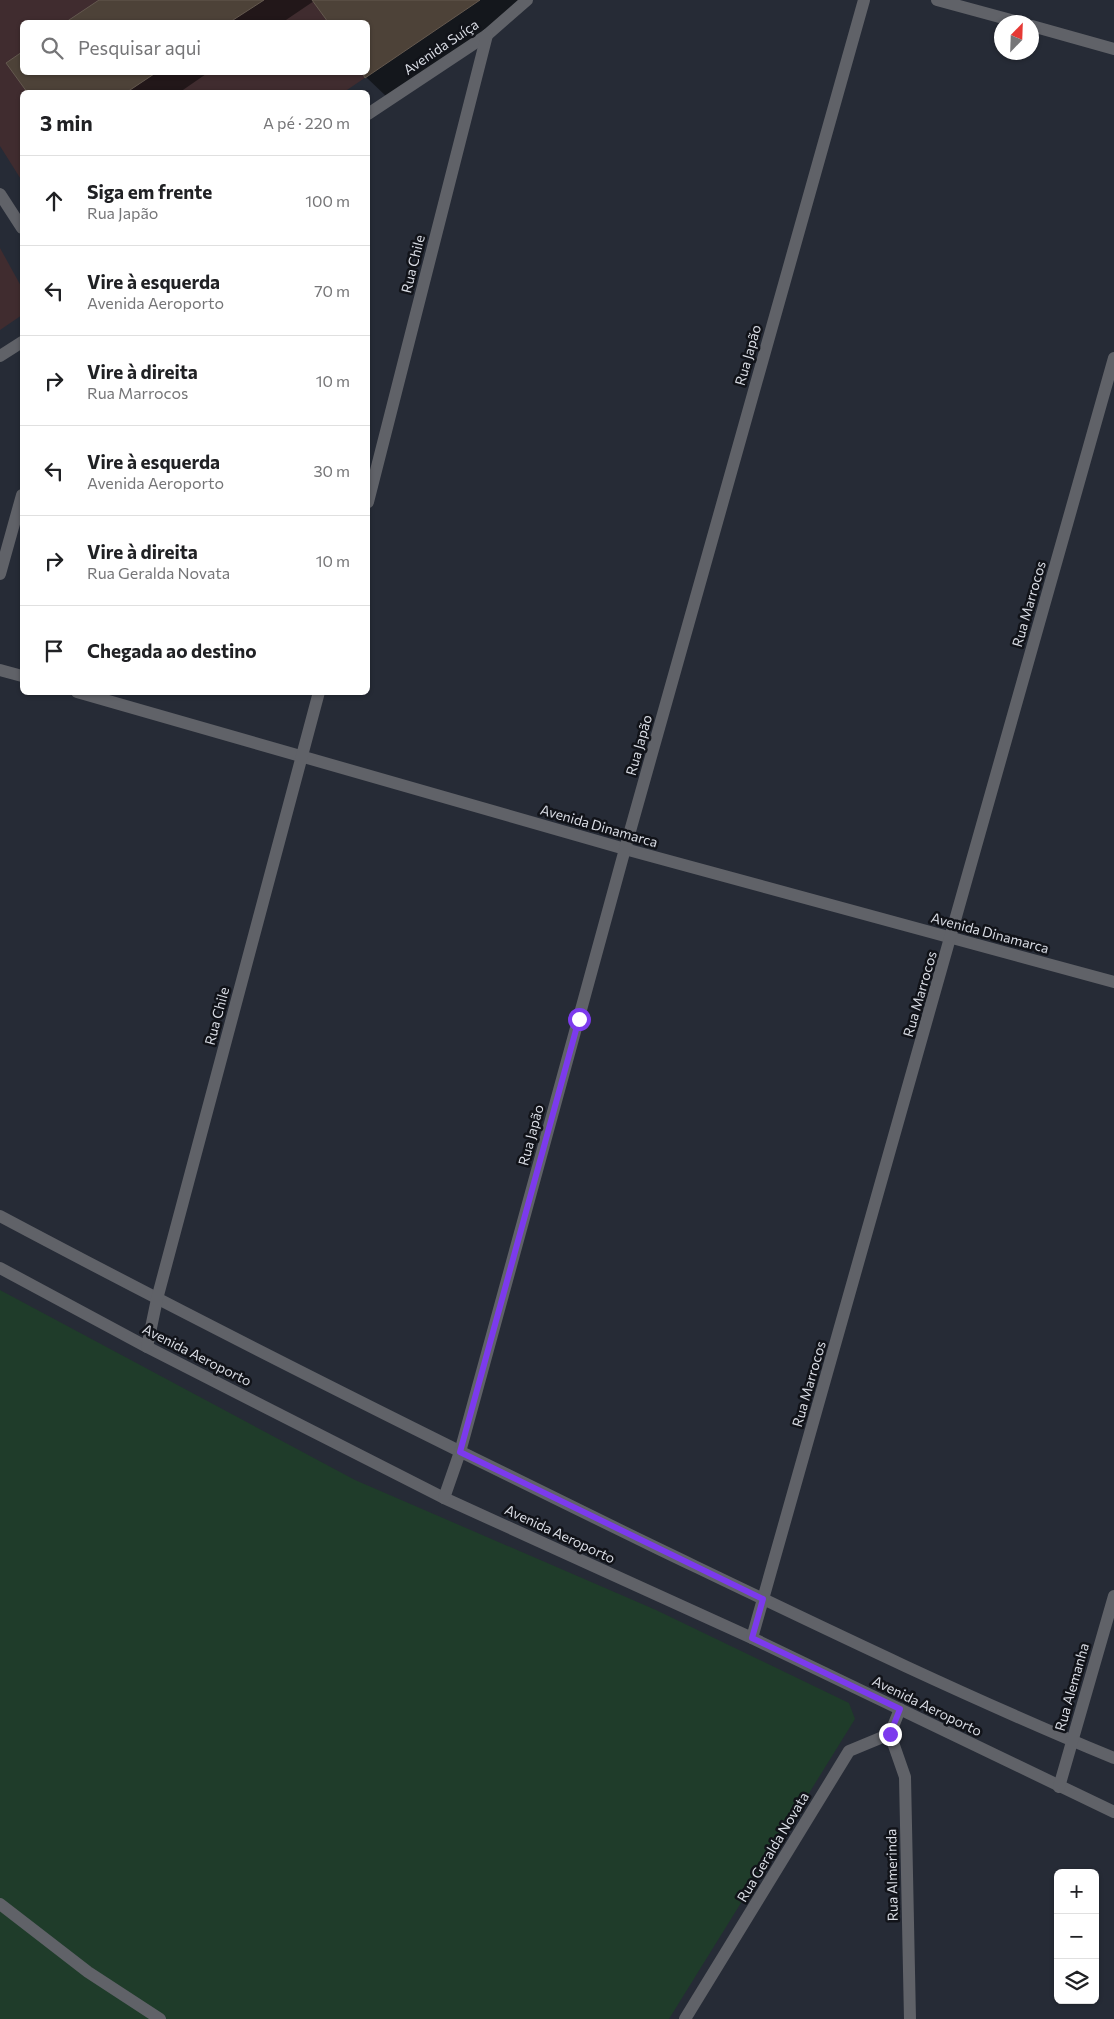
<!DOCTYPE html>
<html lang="pt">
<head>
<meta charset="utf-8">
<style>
  :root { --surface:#fff; --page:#f2f2f2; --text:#202124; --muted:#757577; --line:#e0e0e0 }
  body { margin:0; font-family:Commissioner,sans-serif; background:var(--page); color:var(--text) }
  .controls { position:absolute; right:15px; bottom:15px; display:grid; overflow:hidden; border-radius:8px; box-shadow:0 1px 4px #0004 }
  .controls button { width:45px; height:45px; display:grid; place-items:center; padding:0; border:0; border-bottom:1px solid var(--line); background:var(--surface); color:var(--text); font:25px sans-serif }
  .compass { position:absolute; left:994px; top:15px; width:45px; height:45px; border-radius:50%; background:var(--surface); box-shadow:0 1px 4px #0004; rotate:23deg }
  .stop { position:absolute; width:15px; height:15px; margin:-11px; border:4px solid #7c3aed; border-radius:50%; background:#fff }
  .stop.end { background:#7c3aed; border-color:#fff; box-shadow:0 1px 5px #0008 }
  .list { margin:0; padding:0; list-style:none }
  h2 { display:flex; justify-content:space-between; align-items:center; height:65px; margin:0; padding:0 20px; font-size:21px }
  h2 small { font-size:16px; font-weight:400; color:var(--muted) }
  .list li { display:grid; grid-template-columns:32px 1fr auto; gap:15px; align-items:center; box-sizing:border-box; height:90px; padding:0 20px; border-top:1px solid var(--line) }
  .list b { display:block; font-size:19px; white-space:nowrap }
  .list p { margin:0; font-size:16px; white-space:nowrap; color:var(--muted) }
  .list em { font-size:16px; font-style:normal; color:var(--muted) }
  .icon { flex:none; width:28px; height:28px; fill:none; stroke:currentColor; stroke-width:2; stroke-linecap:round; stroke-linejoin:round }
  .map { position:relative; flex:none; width:1114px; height:2019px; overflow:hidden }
  .search { position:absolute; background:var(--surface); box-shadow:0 1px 4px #0004; left:20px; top:20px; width:350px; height:55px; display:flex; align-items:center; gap:12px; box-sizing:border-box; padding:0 18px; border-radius:8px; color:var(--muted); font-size:19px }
  .panel { position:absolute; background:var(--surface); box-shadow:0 1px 4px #0004; left:20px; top:90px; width:350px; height:605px; border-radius:8px }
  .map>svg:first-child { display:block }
  .commercial { fill:#402c2f; fill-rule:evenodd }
  .green { fill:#1f3c2a }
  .shadow { fill:#0007 }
  .building { fill:#4d4238; stroke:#64594f }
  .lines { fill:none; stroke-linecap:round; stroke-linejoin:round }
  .minor { stroke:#606268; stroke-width:12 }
  .route { stroke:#7c3aed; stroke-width:6 }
  .labels { text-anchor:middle; stroke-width:5; stroke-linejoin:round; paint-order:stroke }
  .street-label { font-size:14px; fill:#d9dce4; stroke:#111319 }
</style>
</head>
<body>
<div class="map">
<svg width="1114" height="2019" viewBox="0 0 1114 2019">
  <rect width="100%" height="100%" fill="#262b36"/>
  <g class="commercial">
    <path d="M0,0H480L344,92H22V181L0,146ZM22,22H368V72H22Z"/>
    <path d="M0,248L22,288V315L0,330Z"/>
  </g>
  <path class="green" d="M0,1290L355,1480L656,1610L849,1703L855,1719L669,2019H0Z"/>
  <g class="shadow">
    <path d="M101,0H532L388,98L366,77L368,22H329L314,1L283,22H68Z"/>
    <path d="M22,53V72H209L180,92H28L8,63Z"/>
  </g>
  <g class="building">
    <path d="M99,0H264L230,22H66Z"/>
    <path d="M312,0H480L365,78L362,72H368V22H328Z"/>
    <path d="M22,52V72H157L127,92H27L6,63Z"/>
  </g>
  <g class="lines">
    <g class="minor">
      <path d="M937,0L1018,22"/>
      <path d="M1032,26L1114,49"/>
      <path d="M368,114L487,35L527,0"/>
      <path d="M0,194L22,228"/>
      <path d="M0,356L22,342"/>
      <path d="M368,502L487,35"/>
      <path d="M0,574L22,495"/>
      <path d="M0,670L22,676"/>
      <path d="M77,692L625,849L1114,982"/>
      <path d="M0,1216C218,1332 439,1442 661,1550C811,1622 961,1695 1114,1758"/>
      <path d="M0,1268L147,1347L444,1498L752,1638L1114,1812"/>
      <path d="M147,1347L157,1299L319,692"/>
      <path d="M444,1498L460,1452L625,849L864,0"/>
      <path d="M752,1638L1114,358"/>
      <path d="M890,1734L905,1777L910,2019"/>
      <path d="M1059,1787L1114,1596"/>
      <path d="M0,1904L88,1972L160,2019"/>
      <path d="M685,2019L849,1751L890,1734L900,1709"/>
    </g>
  </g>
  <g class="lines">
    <path class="route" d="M579,1019L460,1452L763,1599L752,1638L900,1709L890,1734"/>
  </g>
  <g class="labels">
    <g class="street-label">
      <text transform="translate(441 47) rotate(-34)" y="5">Avenida Suíça</text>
      <text transform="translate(413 264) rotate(-76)" y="5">Rua Chile</text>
      <text transform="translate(748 355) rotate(-74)" y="5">Rua Japão</text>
      <text transform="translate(1029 604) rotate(-74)" y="5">Rua Marrocos</text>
      <text transform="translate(639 745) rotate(-74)" y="5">Rua Japão</text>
      <text transform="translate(599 826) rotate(16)" y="5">Avenida Dinamarca</text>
      <text transform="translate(990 933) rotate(15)" y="5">Avenida Dinamarca</text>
      <text transform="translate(920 994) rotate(-74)" y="5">Rua Marrocos</text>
      <text transform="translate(217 1016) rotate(-75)" y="5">Rua Chile</text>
      <text transform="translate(531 1135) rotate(-75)" y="5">Rua Japão</text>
      <text transform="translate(197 1355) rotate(27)" y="5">Avenida Aeroporto</text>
      <text transform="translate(809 1384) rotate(-74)" y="5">Rua Marrocos</text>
      <text transform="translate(560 1534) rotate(25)" y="5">Avenida Aeroporto</text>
      <text transform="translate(1072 1687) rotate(-74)" y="5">Rua Alemanha</text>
      <text transform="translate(927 1706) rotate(26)" y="5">Avenida Aeroporto</text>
      <text transform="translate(773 1847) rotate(-59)" y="5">Rua Geralda Novata</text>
      <text transform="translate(892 1875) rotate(-91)" y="5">Rua Almerinda</text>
    </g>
  </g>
</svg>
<div class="controls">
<button>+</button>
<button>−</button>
<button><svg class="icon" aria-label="layers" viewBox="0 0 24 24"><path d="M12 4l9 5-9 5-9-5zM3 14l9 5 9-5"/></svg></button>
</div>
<svg class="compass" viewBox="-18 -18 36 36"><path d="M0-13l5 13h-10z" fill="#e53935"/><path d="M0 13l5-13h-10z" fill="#757577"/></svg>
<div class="stop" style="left:579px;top:1019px"></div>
<div class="stop end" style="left:890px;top:1734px"></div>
<div class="search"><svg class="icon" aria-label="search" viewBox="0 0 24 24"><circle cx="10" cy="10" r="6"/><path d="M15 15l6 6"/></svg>Pesquisar aqui</div>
<section class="panel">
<h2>3 min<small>A pé · 220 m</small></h2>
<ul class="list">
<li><svg class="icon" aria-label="ahead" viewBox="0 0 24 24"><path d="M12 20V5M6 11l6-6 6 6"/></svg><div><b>Siga em frente</b><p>Rua Japão</p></div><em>100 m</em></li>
<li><svg class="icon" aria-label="left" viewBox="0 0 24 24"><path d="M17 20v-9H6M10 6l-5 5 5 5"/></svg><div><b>Vire à esquerda</b><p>Avenida Aeroporto</p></div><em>70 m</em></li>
<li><svg class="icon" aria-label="right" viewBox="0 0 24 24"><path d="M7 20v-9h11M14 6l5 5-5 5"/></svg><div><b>Vire à direita</b><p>Rua Marrocos</p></div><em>10 m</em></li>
<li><svg class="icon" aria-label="left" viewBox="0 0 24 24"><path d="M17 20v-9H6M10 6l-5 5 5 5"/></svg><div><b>Vire à esquerda</b><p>Avenida Aeroporto</p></div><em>30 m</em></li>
<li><svg class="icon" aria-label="right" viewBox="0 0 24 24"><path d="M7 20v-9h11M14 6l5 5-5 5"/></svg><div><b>Vire à direita</b><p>Rua Geralda Novata</p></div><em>10 m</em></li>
<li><svg class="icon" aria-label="arrive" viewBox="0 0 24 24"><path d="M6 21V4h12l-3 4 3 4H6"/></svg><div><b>Chegada ao destino</b></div></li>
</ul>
</section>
</div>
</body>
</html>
